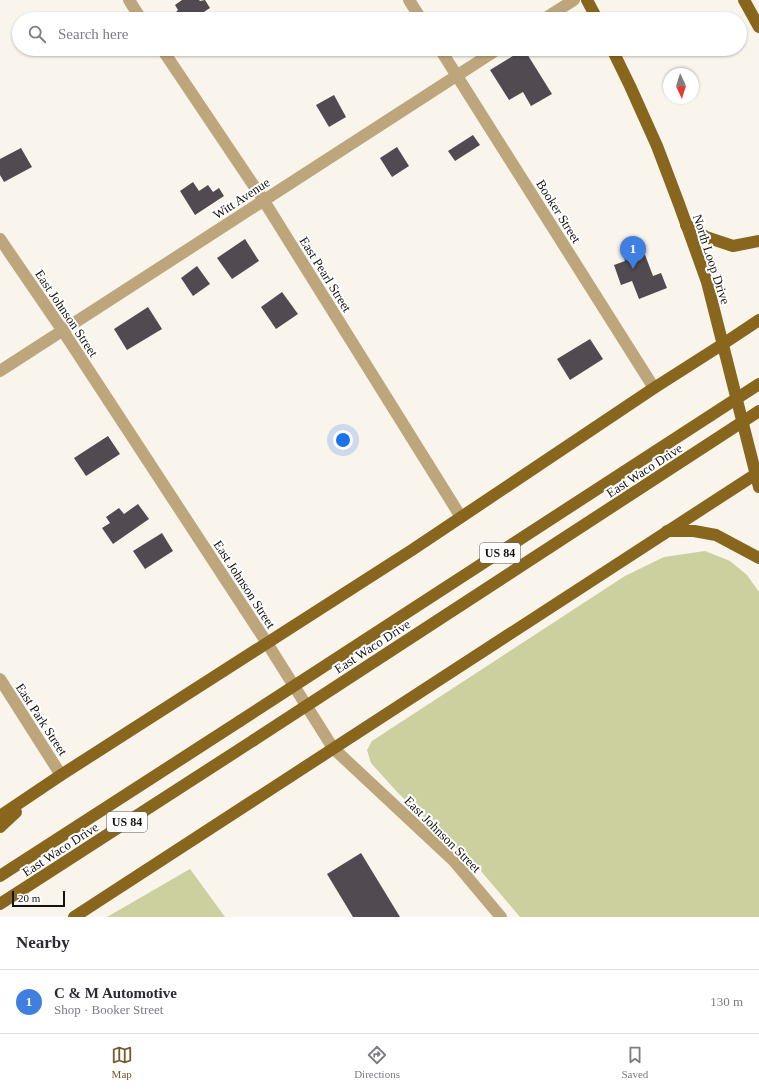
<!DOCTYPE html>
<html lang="en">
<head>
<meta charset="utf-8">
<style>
  :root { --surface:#fff; --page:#f2f2f3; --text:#2b2b33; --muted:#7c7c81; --line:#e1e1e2; --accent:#765b2d }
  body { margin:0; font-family:Georgia,serif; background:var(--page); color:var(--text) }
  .compass { position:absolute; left:663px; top:68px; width:36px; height:36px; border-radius:50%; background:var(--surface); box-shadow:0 1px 3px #0004; rotate:176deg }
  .scale { position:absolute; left:12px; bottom:10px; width:53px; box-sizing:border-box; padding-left:4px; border:2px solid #161411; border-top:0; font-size:11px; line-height:14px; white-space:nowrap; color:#161411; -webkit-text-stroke:3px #fff; paint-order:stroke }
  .you { position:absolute; left:343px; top:440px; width:14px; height:14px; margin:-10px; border:3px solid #fff; border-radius:50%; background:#1a73e8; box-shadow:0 0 0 6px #1a73e833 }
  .badge { display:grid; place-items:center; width:26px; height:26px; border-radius:50%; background:var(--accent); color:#fff; font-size:13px; font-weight:700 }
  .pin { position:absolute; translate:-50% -33px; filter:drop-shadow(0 1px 2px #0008) }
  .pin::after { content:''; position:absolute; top:21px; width:14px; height:12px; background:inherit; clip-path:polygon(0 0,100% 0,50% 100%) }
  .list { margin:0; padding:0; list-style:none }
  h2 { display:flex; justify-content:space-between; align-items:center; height:52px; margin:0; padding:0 16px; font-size:17px }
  h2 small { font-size:13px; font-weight:400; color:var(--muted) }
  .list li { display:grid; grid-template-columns:26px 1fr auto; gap:12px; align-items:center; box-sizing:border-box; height:64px; padding:0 16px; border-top:1px solid var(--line) }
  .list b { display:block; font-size:15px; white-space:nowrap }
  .list p { margin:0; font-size:13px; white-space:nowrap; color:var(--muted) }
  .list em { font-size:13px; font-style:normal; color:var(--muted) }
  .icon { flex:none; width:22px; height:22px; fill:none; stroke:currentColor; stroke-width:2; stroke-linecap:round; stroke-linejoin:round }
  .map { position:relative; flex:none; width:759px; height:917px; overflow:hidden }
  .search { position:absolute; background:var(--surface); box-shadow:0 1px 3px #0004; left:12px; right:12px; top:12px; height:44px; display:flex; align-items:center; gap:10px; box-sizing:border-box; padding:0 14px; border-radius:22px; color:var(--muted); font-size:15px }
  .sheet { height:116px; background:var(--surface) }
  nav { display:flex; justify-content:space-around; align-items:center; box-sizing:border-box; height:56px; border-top:1px solid var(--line); background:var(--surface); font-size:11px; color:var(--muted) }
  nav a { display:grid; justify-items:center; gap:2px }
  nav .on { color:var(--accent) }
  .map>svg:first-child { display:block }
  .green { fill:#cbd09e }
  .building { fill:#514b51 }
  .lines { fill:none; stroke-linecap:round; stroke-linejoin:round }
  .minor { stroke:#bea67c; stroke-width:12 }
  .major { stroke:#88661e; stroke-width:12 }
  .major-bridge { stroke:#88661e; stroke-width:12 }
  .labels { text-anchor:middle; stroke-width:4; stroke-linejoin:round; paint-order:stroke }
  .shield { fill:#fff; stroke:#5c5a58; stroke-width:1 }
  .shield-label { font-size:12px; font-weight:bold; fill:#161411 }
  .street-label { font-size:13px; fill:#161411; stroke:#fff }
</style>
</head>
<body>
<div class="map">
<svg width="759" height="917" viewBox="0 0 759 917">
  <rect width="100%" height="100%" fill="#f9f4ec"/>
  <g class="green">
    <path d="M705,551L730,561L747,575L759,592V917H520L481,871L398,793L371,763L367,750L372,741L625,576L664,557Z"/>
    <path d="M190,869L225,917H107Z"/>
  </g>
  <g class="building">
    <path d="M182,0H199L200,1L205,0L210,8L193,19H180L175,13L178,10L175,5Z"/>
    <path d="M524,49L552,94L531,106L523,92L509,100L490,70Z"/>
    <path d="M334,95L346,117L329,127L316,105Z"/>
    <path d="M473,135L480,145L455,161L448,151Z"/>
    <path d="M397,147L409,166L392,177L380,158Z"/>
    <path d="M21,148L32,167L4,182L0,175V159Z"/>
    <path d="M193,182L199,191L208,185L213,192L219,188L224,196L195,215L180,191Z"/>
    <path d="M245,239L259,261L232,279L217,258Z"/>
    <path d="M641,244L653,276L661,273L667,288L639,299L632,281L621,285L614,265L625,261L622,252Z"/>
    <path d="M197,266L210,284L193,296L181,278Z"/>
    <path d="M282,292L298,314L276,329L261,307Z"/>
    <path d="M148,307L162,329L127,350L114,329Z"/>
    <path d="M590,339L603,359L570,380L557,359Z"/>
    <path d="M108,436L120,454L86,476L74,458Z"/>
    <path d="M138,504L149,519L113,544L102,528L110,523L106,517L119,508L124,514Z"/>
    <path d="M162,533L173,551L145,569L133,551Z"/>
    <path d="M361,853L400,917H353L327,874Z"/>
  </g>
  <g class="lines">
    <g class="minor">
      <path d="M129,0L141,19"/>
      <path d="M409,0L421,19"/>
      <path d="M544,19L574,0"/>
      <path d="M162,49L264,201L461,517"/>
      <path d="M440,49L654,388"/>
      <path d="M0,239L63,331L267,643L333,748L453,860L501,917"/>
      <path d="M0,371L498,49"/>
      <path d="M0,679L61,775"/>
    </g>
    <g class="major">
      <path d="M587,0L597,19"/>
      <path d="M744,0L759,27"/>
      <path d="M612,49L630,86L657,146L679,204L707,282L759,487"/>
      <path d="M686,225L706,237L733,246L759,241"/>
      <path d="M667,531H694L716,535L759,558"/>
      <path d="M0,816L61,775L412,550L654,388L723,344L759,320"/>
      <path d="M0,827L16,812"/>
      <path d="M0,876L240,721"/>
      <path d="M0,904L254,740"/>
      <path d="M74,917L759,472"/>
    </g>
    <g class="major-bridge">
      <path d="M240,721L759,384"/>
      <path d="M254,740L759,411"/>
    </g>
  </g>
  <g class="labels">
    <g class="shield">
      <rect x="480" y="543" width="40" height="20" rx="3"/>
      <rect x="107" y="812" width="40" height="20" rx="3"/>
    </g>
    <g class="shield-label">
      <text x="500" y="557">US 84</text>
      <text x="127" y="826">US 84</text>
    </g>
    <g class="street-label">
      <text transform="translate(241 198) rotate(-33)" y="5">Witt Avenue</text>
      <text transform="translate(559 211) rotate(58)" y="5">Booker Street</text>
      <text transform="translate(712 259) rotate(72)" y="5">North Loop Drive</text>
      <text transform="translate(326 274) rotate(58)" y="5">East Pearl Street</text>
      <text transform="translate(67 313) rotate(56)" y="5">East Johnson Street</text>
      <text transform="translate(644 470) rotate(-33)" y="5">East Waco Drive</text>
      <text transform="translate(245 584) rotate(57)" y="5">East Johnson Street</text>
      <text transform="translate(372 646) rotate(-33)" y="5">East Waco Drive</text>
      <text transform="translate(42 719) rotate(57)" y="5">East Park Street</text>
      <text transform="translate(443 834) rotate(45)" y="5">East Johnson Street</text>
      <text transform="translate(60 849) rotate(-33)" y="5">East Waco Drive</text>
    </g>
  </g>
</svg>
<svg class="compass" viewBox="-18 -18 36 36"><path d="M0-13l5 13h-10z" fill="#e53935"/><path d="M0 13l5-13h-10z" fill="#7c7c81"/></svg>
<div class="scale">20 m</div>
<div class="you"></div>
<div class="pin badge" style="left:633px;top:269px;background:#3f7fe0">1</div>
<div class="search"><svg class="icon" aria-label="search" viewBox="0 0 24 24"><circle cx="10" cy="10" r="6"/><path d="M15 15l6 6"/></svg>Search here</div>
</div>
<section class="sheet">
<h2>Nearby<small></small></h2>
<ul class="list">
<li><span class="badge" style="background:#3f7fe0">1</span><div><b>C &amp; M Automotive</b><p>Shop · Booker Street</p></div><em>130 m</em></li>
</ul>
</section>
<nav>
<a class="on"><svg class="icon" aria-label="map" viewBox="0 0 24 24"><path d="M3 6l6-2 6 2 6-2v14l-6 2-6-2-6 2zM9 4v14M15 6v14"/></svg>Map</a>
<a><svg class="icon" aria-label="directions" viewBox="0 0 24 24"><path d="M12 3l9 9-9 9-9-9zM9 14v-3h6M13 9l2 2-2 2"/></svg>Directions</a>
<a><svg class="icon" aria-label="saved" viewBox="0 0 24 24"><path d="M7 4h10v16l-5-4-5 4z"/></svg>Saved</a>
</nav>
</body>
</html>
